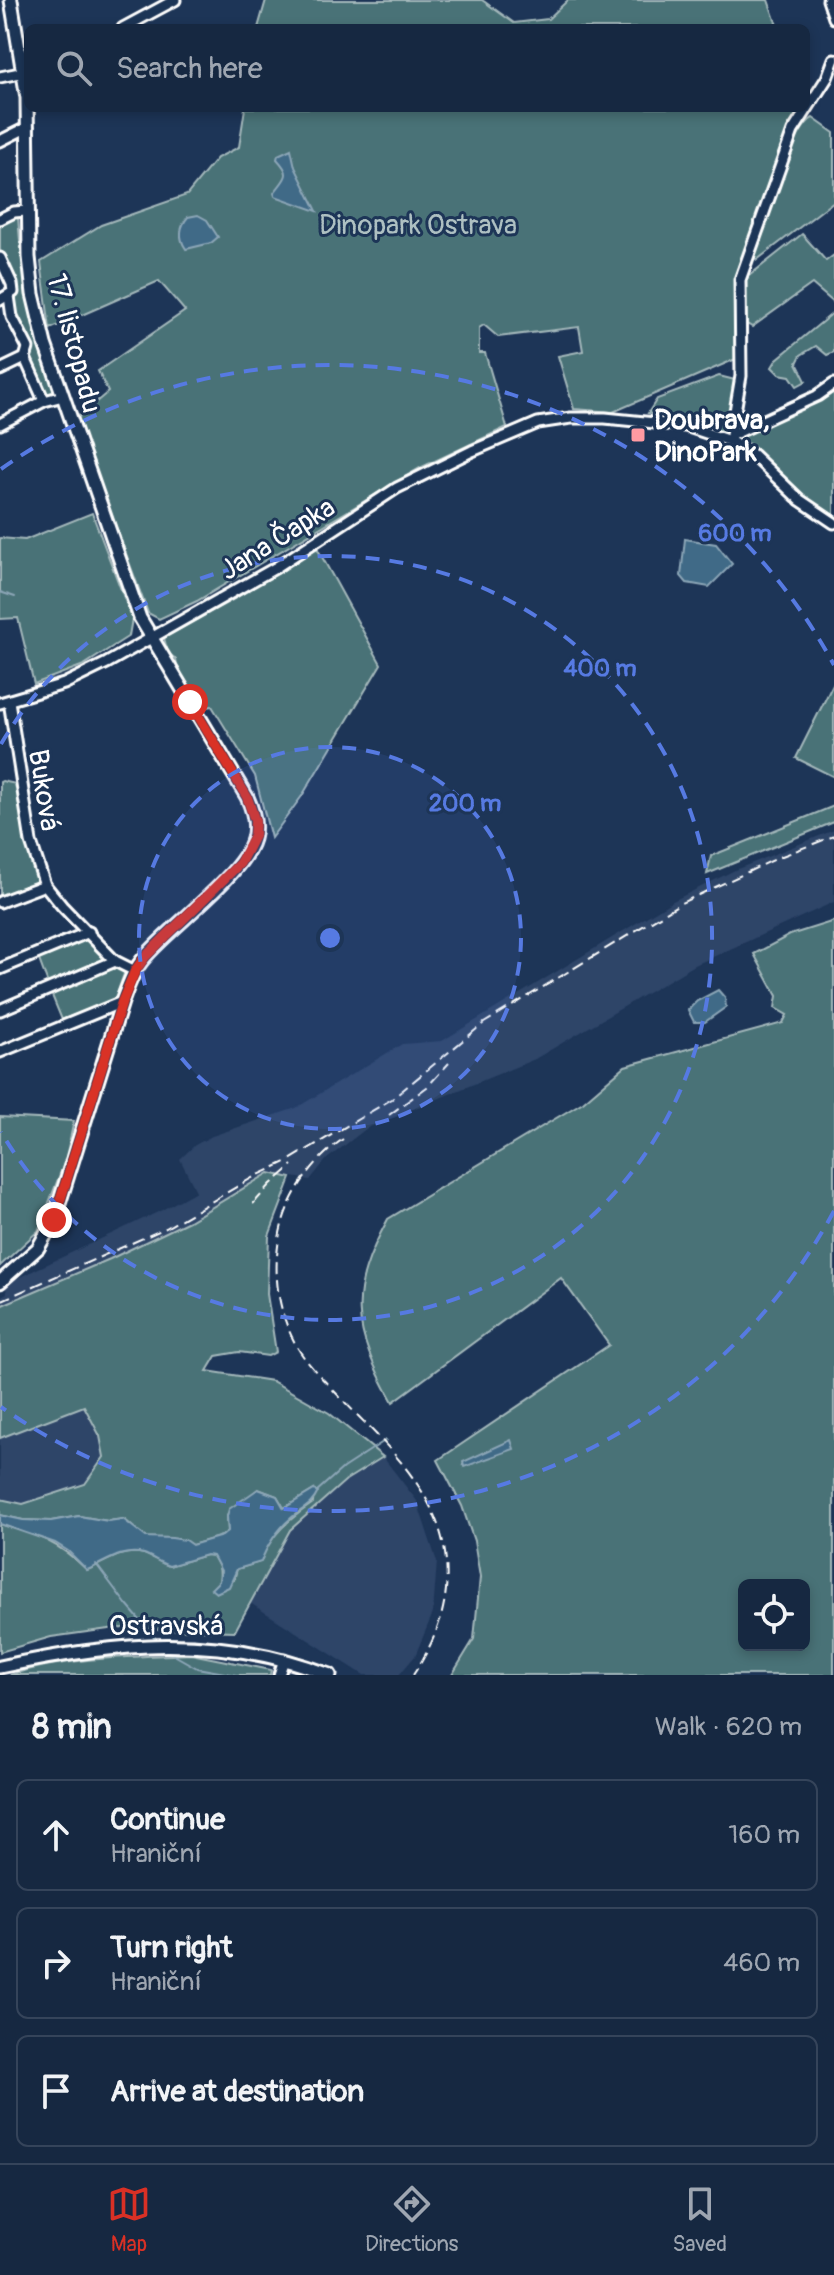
<!DOCTYPE html>
<html lang="en">
<head>
<meta charset="utf-8">
<style>
  :root { --surface:#162841; --page:#1f3048; --text:#f1f3f6; --muted:#9ea6b1; --line:#35445a; --accent:#d93025 }
  body { margin:0; font-family:Pangolin,sans-serif; background:var(--page); color:var(--text) }
  .controls { position:absolute; right:24px; bottom:24px; display:grid; overflow:hidden; border-radius:12px; box-shadow:0 4px 12px #0003 }
  .controls button { width:72px; height:72px; display:grid; place-items:center; padding:0; border:0; border-bottom:2px solid var(--line); background:var(--surface); color:var(--text); font:40px sans-serif }
  .stop { position:absolute; width:24px; height:24px; margin:-18px; border:6px solid #d93025; border-radius:50%; background:#fff }
  .stop.end { background:#d93025; border-color:#fff; box-shadow:0 2px 8px #0008 }
  .list { margin:0; padding:0; list-style:none }
  h2 { display:flex; justify-content:space-between; align-items:center; height:104px; margin:0; padding:0 32px; font-size:34px }
  h2 small { font-size:26px; font-weight:400; color:var(--muted) }
  .list li { display:grid; grid-template-columns:52px 1fr auto; gap:24px; align-items:center; box-sizing:border-box; height:112px; margin:0 16px 16px; padding:0 16px; border:2px solid var(--line); border-radius:12px }
  .list b { display:block; font-size:30px; white-space:nowrap }
  .list p { margin:0; font-size:26px; white-space:nowrap; color:var(--muted) }
  .list em { font-size:26px; font-style:normal; color:var(--muted) }
  .icon { flex:none; width:44px; height:44px; fill:none; stroke:currentColor; stroke-width:2; stroke-linecap:round; stroke-linejoin:round }
  .map { position:relative; flex:none; width:834px; height:1675px; overflow:hidden }
  .search { position:absolute; background:var(--surface); box-shadow:0 4px 12px #0003; left:24px; right:24px; top:24px; height:88px; display:flex; align-items:center; gap:20px; box-sizing:border-box; padding:0 28px; border-radius:12px; color:var(--muted); font-size:30px }
  .sheet { height:488px; background:var(--surface) }
  nav { display:flex; justify-content:space-around; align-items:center; box-sizing:border-box; height:112px; border-top:2px solid var(--line); background:var(--surface); font-size:22px; color:var(--muted) }
  nav a { display:grid; justify-items:center; gap:4px }
  nav .on { color:var(--accent) }
  .map>svg:first-child { display:block }
  .built { fill:#2d4468 }
  .green { fill:#4a7277; stroke:#a4b8bb; stroke-width:2; fill-rule:evenodd }
  .water { fill:#406b87; stroke:#8ca6b7; stroke-width:2 }
  .lines { fill:none; stroke-linecap:round; stroke-linejoin:round }
  .stream { stroke:#8ca6b7; stroke-width:2 }
  .minor-casing { stroke:#fff; stroke-width:15 }
  .major-casing { stroke:#fff; stroke-width:17 }
  .minor { stroke:#1d3557; stroke-width:9 }
  .major { stroke:#1d3557; stroke-width:11 }
  .rail { stroke:#fff; stroke-width:2; stroke-dasharray:12 6; stroke-linecap:butt }
  .route { stroke:#d93025; stroke-width:10 }
  .ring { fill:none; stroke:#567ae2; stroke-width:4; stroke-dasharray:14 10 }
  .poi-dot { fill:#ff9aa2; stroke:#1d3557; stroke-width:3 }
  .labels { text-anchor:middle; stroke-width:6; stroke-linejoin:round; paint-order:stroke }
  .park-label { font-size:28px; fill:#aec0c2; stroke:#1d3557 }
  .street-label { font-size:28px; fill:#fff; stroke:#1d3557 }
  .poi-label { font-size:28px; font-weight:bold; fill:#fff; stroke:#1d3557; text-anchor:start }
  .centre { fill:#567ae2; stroke:#1d3557; stroke-width:4 }
  .ring-label { font-size:24px; text-anchor:middle; font-weight:bold; fill:#567ae2; stroke:#1d3557; stroke-width:6; stroke-linejoin:round; paint-order:stroke }
</style>
</head>
<body>
<div class="map">
<svg width="834" height="1675" viewBox="0 0 834 1675">
  <rect width="100%" height="100%" fill="#1d3557"/>
  <filter id="ink" filterUnits="userSpaceOnUse"><feTurbulence type="fractalNoise" baseFrequency=".0125" numOctaves="2"/><feDisplacementMap in="SourceGraphic" scale="16" xChannelSelector="R" yChannelSelector="G"/><feConvolveMatrix kernelMatrix="1 2 1 2 8 2 1 2 1" color-interpolation-filters="sRGB"/></filter>
  <g filter="url(#ink)">
    <g class="built">
      <path d="M834,830V902L695,965L535,1059L367,1128L327,1159L310,1180L269,1173L189,1221L110,1259L0,1306V1297L7,1293L5,1284L160,1211L196,1191L180,1159L195,1145L212,1136L296,1108L402,1044L442,1041L671,902L735,870Z"/>
      <path d="M85,1405L100,1436L104,1457L85,1484L23,1504L0,1499V1438Z"/>
      <path d="M383,1457L417,1501L437,1562L433,1613L415,1656L399,1675H364L250,1603L290,1530L346,1480Z"/>
    </g>
    <g class="green">
      <path d="M266,0H482L514,23L548,19L568,0H768L778,28H258Z"/>
      <path d="M245,108H804L794,123L735,280L738,358L613,412L574,409L558,356L583,351L579,327L498,337L484,325L479,328V353H485L507,427L420,468L197,601L159,619L148,613L76,419L108,392L98,371L185,311L159,281L50,329L41,262L101,225L187,195L217,158L239,147Z"/>
      <path d="M813,118L834,133V201L757,260L753,256C763,229 792,128 813,118Z"/>
      <path d="M18,215C21,276 36,334 56,392L45,394L31,355L30,342L14,304L16,285L0,250V223Z"/>
      <path d="M802,234L826,261L834,255V303L812,284L752,327L747,324L745,319V279Z"/>
      <path d="M834,312V352L827,355L816,346L801,355L797,363L806,381L797,386L790,376L779,374L772,367L777,359Z"/>
      <path d="M719,376L735,380L727,432L648,413L657,399Z"/>
      <path d="M834,382V519L741,445L742,433Z"/>
      <path d="M92,513L132,619L129,636L84,665L34,684L18,618L0,619V538L25,540Z"/>
      <path d="M316,546L381,664L302,796L271,838L255,776L212,706L202,708L177,667L176,659L168,653L164,638L236,598Z"/>
      <path d="M834,682V777L796,758Z"/>
      <path d="M2,781L16,784L26,844L41,882L0,898V782Z"/>
      <path d="M834,806V822L707,874L711,856Z"/>
      <path d="M834,921V1675H452L474,1639L480,1577L474,1541L462,1506L438,1460L609,1345L561,1278L393,1402C352,1329 347,1294 388,1219L583,1102L625,1066L783,1023L787,1015L775,1008L777,996L754,954L790,935ZM744,1585H804V1645H744Z"/>
      <path d="M88,936L110,960L48,984L38,957Z"/>
      <path d="M117,966L125,971L115,999L62,1020L51,993Z"/>
      <path d="M0,1117L74,1121L65,1161L38,1231L0,1266Z"/>
      <path d="M269,1173L291,1178L269,1236L267,1294L276,1352L268,1356L239,1352L216,1356L207,1371L272,1381L329,1413L383,1457L346,1480L290,1530L235,1631L116,1628L51,1637L0,1652V1524C38,1535 58,1542 87,1570C105,1563 122,1548 144,1554C153,1557 160,1563 169,1566L206,1555L213,1556C219,1565 221,1570 219,1581L234,1580L237,1569L260,1562C269,1535 291,1518 313,1503L314,1490L284,1508L277,1496L258,1489L227,1516L228,1531L222,1536L192,1545C177,1535 160,1543 145,1537C137,1534 131,1523 123,1519L108,1521L79,1516L51,1521L23,1520L0,1515V1499L23,1504L85,1484L104,1457L100,1436L84,1406L0,1438V1306L110,1259L189,1221Z"/>
      <path d="M191,1654L271,1670L270,1675H10C65,1657 133,1657 191,1654Z"/>
    </g>
    <g class="water">
      <path d="M291,149L295,167L317,211L275,196L274,193C285,177 293,176 277,159L278,155Z"/>
      <path d="M198,215L207,220L218,237L211,243L186,249C178,238 180,226 188,217Z"/>
      <path d="M685,539L716,544L732,564L709,587L687,583L681,576Z"/>
      <path d="M718,990L725,998L726,1007L705,1022H694L688,1010L697,1001Z"/>
      <path d="M511,1440L514,1449L464,1467L463,1462Z"/>
      <path d="M258,1489L277,1496L284,1508L314,1490L318,1492C312,1506 301,1509 290,1519C278,1529 266,1547 261,1562L237,1569L229,1587L216,1593L211,1589L219,1581L221,1571L213,1556L206,1555L169,1566C160,1563 152,1557 144,1554C121,1548 105,1563 87,1570L68,1551L55,1543L0,1524V1515L23,1520L51,1521L79,1516L108,1521L123,1519L146,1537L172,1538L185,1540L192,1545L222,1536L228,1531L227,1516L229,1509Z"/>
    </g>
    <g class="lines">
      <g class="stream">
        <path d="M0,592L15,597"/>
        <path d="M316,1492L343,1468L386,1440"/>
        <path d="M96,1564L126,1604L157,1640"/>
        <path d="M167,1651L197,1668L236,1675"/>
      </g>
      <g class="minor-casing">
        <g id="minor">
          <path d="M828,0L834,18"/>
          <path d="M123,28L175,0"/>
          <path d="M0,77L25,72"/>
          <path d="M0,141L28,127"/>
          <path d="M0,219L14,212L26,211"/>
          <path d="M0,258L12,284L13,292L0,300"/>
          <path d="M9,296L12,317L28,348L25,358L44,401"/>
          <path d="M0,370L25,358"/>
          <path d="M0,424L44,401L63,396"/>
          <path d="M732,435L817,396L834,384"/>
          <path d="M730,441L741,376L740,280L793,131L827,78L834,59"/>
          <path d="M9,701L31,842L45,885L62,906L115,961L135,971"/>
          <path d="M0,703L64,684L107,663L275,568L397,488L472,451L538,423L571,418H605L685,426L730,441L752,454L800,500L834,523"/>
          <path d="M0,902L45,885"/>
          <path d="M0,969L89,932"/>
          <path d="M0,1010L115,961"/>
          <path d="M0,1052L122,1002"/>
          <path d="M279,1675L284,1659"/>
        </g>
      </g>
      <g class="major-casing">
        <g id="major">
          <path d="M0,1282L38,1248L54,1220L122,1002C128,986 133,970 145,957C170,927 244,874 253,839C257,825 253,810 247,797L140,618L45,344L33,294L29,257L27,98L11,0"/>
          <path d="M0,1667C115,1642 218,1632 330,1675"/>
        </g>
      </g>
      <use href="#minor" class="minor"/>
      <use href="#major" class="major"/>
      <g class="rail">
        <path d="M389,1115L427,1087L449,1063"/>
        <path d="M343,1139C311,1162 285,1199 279,1239C273,1276 278,1312 296,1345C306,1363 321,1377 335,1392C382,1442 439,1488 446,1561C450,1603 436,1641 413,1675"/>
        <path d="M253,1204L271,1184L293,1165"/>
        <path d="M0,1301L166,1228L252,1178L288,1161L392,1099L484,1023L681,903L782,856L834,836"/>
      </g>
    </g>
  </g>
  <g class="lines" filter="url(#ink)">
    <path class="route" d="M54,1220L122,1002L135,971L145,957L240,863L254,836L255,821L247,797L190,702"/>
  </g>
  <circle cx="330" cy="938" r="191" fill="#567ae2" fill-opacity=".12"/>
  <g class="ring">
    <circle cx="330" cy="938" r="191"/>
    <path d="M1 744A382 382 0 1 1 1 1132"/>
    <path d="M834 1211A573 573 0 0 1 1 1407M1 469A573 573 0 0 1 834 665"/>
  </g>
  <rect class="poi-dot" x="630" y="427" width="16" height="16" rx="4"/>
  <g class="labels">
    <g class="park-label">
      <text x="418" y="234">Dinopark Ostrava</text>
    </g>
    <g class="street-label">
      <text transform="translate(75 343) rotate(75)" y="10">17. listopadu</text>
      <text transform="translate(277 538) rotate(-32)" y="10">Jana Čapka</text>
      <text transform="translate(45 790) rotate(81)" y="10">Buková</text>
      <text x="166" y="1635">Ostravská</text>
    </g>
    <g class="poi-label">
      <text x="654" y="429">Doubrava,<tspan x="654" dy="32">DinoPark</tspan></text>
    </g>
  </g>
  <circle cx="330" cy="938" r="12" class="centre"/>
  <g class="ring-label">
    <text x="735" y="541">600 m</text>
    <text x="600" y="676">400 m</text>
    <text x="465" y="811">200 m</text>
  </g>
</svg>
<div class="controls">
<button><svg class="icon" aria-label="locate" viewBox="0 0 24 24"><circle cx="12" cy="12" r="6"/><path d="M12 2v4M12 18v4M2 12h4M18 12h4"/></svg></button>
</div>
<div class="stop" style="left:190px;top:702px"></div>
<div class="stop end" style="left:54px;top:1220px"></div>
<div class="search"><svg class="icon" aria-label="search" viewBox="0 0 24 24"><circle cx="10" cy="10" r="6"/><path d="M15 15l6 6"/></svg>Search here</div>
</div>
<section class="sheet">
<h2>8 min<small>Walk · 620 m</small></h2>
<ul class="list">
<li><svg class="icon" aria-label="ahead" viewBox="0 0 24 24"><path d="M12 20V5M6 11l6-6 6 6"/></svg><div><b>Continue</b><p>Hraniční</p></div><em>160 m</em></li>
<li><svg class="icon" aria-label="right" viewBox="0 0 24 24"><path d="M7 20v-9h11M14 6l5 5-5 5"/></svg><div><b>Turn right</b><p>Hraniční</p></div><em>460 m</em></li>
<li><svg class="icon" aria-label="arrive" viewBox="0 0 24 24"><path d="M6 21V4h12l-3 4 3 4H6"/></svg><div><b>Arrive at destination</b></div></li>
</ul>
</section>
<nav>
<a class="on"><svg class="icon" aria-label="map" viewBox="0 0 24 24"><path d="M3 6l6-2 6 2 6-2v14l-6 2-6-2-6 2zM9 4v14M15 6v14"/></svg>Map</a>
<a><svg class="icon" aria-label="directions" viewBox="0 0 24 24"><path d="M12 3l9 9-9 9-9-9zM9 14v-3h6M13 9l2 2-2 2"/></svg>Directions</a>
<a><svg class="icon" aria-label="saved" viewBox="0 0 24 24"><path d="M7 4h10v16l-5-4-5 4z"/></svg>Saved</a>
</nav>
</body>
</html>
